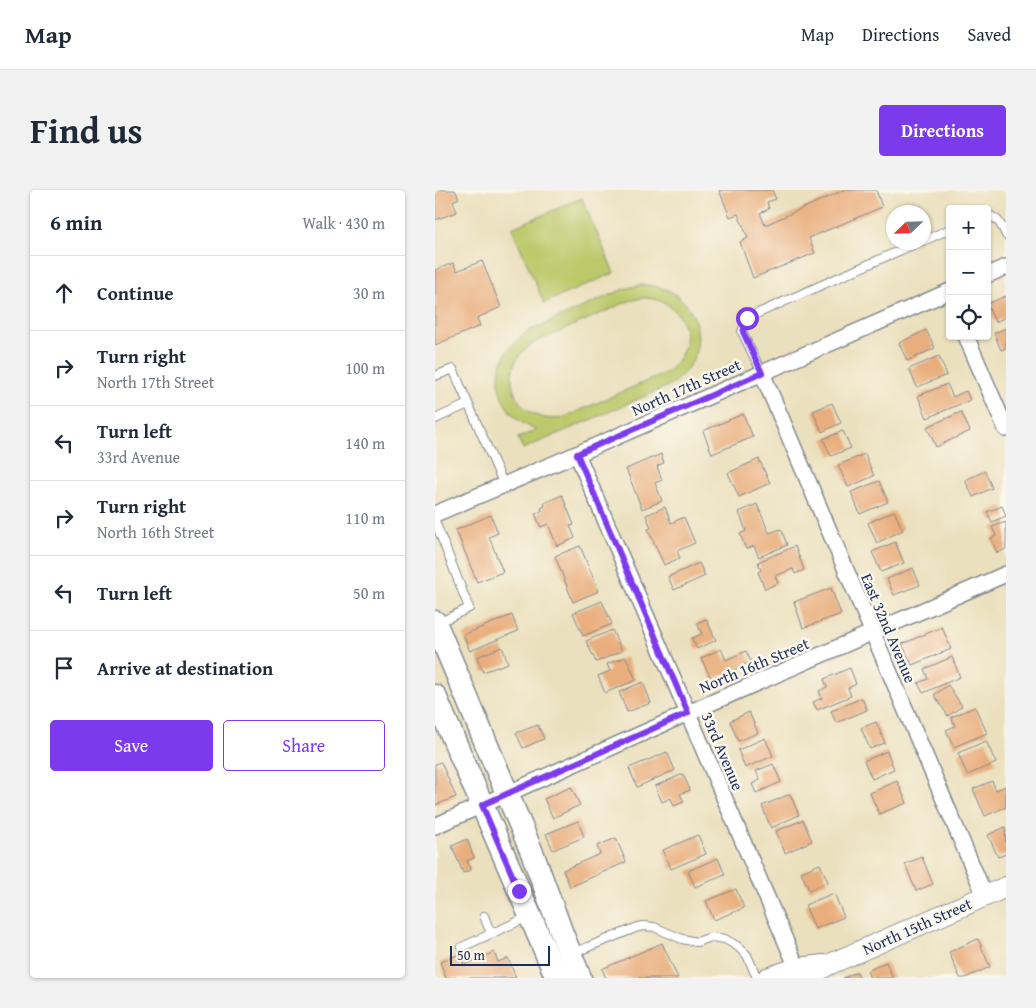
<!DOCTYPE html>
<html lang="en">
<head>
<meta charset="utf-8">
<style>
  :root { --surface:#fff; --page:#f2f2f3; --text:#1f2937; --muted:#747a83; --line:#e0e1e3; --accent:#7c3aed }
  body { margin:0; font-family:"Gentium Book Plus",serif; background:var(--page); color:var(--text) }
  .controls { position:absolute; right:15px; top:15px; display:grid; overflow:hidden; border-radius:5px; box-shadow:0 1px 4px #0004 }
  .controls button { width:45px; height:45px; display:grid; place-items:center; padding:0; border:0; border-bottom:1px solid var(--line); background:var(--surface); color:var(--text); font:25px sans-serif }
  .compass { position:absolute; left:451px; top:15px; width:45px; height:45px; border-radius:50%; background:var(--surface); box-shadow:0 1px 4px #0004; rotate:247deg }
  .scale { position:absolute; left:15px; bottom:12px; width:100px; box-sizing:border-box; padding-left:5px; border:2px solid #1b2f5e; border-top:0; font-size:14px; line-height:18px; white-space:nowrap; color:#1b2f5e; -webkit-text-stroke:4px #fbf7ec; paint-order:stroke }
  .stop { position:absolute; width:15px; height:15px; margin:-11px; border:4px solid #7c3aed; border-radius:50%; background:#fff }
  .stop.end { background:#7c3aed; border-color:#fff; box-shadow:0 1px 5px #0008 }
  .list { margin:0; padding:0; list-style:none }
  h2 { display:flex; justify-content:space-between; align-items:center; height:65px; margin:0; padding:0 20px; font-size:21px }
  h2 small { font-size:16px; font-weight:400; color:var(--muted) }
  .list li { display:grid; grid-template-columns:32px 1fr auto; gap:15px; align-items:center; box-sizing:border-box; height:75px; padding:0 20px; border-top:1px solid var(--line) }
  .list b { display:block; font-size:19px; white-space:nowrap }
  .list p { margin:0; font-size:16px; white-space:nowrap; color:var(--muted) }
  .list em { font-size:16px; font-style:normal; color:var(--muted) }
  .actions { display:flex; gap:10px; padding:15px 20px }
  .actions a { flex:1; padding:11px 0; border:1px solid var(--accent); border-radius:5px; text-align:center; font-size:18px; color:var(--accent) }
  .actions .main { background:var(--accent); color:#fff }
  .icon { flex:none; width:28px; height:28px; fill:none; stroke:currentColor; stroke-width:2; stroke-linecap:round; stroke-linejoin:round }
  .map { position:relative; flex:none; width:571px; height:788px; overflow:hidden; border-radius:5px }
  header { display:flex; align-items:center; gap:30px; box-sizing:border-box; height:70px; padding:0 25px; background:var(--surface); border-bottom:1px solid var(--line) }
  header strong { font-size:24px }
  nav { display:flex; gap:28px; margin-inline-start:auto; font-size:18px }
  .intro { display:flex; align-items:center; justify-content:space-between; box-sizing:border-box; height:120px; padding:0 30px }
  h1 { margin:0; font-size:35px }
  .button { padding:12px 22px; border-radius:5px; background:var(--accent); color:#fff; font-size:18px; font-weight:700 }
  main { display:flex; gap:30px; padding:0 30px }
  aside { flex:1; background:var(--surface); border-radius:5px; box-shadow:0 1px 4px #0004 }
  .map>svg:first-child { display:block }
  .green { fill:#bcc96b; stroke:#6c7c64; fill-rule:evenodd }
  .building { fill:#e9ae7d }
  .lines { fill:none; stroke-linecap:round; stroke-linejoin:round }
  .service-casing { stroke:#83888e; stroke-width:10 }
  .minor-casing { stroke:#83888e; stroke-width:18 }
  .secondary-casing { stroke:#83888e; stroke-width:22 }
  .primary-casing { stroke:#83888e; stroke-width:25 }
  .service { stroke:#fff; stroke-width:8 }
  .minor { stroke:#fff; stroke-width:15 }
  .secondary { stroke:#fff; stroke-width:20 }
  .primary { stroke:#fff; stroke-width:22 }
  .route { stroke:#7c3aed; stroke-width:6 }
  .labels { text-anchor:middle; stroke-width:5; stroke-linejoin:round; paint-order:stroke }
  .street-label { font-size:16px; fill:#1b2f5e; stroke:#fbf7ec }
</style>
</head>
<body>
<header>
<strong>Map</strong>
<nav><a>Map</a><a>Directions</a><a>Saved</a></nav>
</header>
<div class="intro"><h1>Find us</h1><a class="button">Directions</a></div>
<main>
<aside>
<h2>6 min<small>Walk · 430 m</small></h2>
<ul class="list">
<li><svg class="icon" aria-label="ahead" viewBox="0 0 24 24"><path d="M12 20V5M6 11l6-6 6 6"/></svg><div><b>Continue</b></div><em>30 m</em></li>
<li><svg class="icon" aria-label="right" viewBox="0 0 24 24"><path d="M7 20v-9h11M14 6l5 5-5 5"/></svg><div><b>Turn right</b><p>North 17th Street</p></div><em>100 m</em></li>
<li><svg class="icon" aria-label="left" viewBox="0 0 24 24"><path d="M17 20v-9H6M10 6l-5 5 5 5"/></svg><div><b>Turn left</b><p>33rd Avenue</p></div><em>140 m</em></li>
<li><svg class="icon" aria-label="right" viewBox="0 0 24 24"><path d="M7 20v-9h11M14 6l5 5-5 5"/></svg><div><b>Turn right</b><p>North 16th Street</p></div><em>110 m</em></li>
<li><svg class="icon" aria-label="left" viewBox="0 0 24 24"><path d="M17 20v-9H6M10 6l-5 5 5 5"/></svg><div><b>Turn left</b></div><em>50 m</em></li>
<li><svg class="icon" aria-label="arrive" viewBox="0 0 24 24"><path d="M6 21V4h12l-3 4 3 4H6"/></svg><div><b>Arrive at destination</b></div></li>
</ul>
<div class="actions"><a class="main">Save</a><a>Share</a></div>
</aside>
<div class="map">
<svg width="571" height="788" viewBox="0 0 571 788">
  <rect width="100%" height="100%" fill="#fbf7ec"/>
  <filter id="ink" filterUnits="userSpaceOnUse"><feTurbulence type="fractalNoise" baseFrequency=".02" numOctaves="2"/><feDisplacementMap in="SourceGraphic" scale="10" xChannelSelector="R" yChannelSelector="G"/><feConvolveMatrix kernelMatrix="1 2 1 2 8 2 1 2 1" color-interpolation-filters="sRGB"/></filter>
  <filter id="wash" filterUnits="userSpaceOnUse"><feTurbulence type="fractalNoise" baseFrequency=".0096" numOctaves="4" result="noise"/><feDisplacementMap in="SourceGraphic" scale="20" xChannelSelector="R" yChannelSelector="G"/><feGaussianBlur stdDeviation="1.12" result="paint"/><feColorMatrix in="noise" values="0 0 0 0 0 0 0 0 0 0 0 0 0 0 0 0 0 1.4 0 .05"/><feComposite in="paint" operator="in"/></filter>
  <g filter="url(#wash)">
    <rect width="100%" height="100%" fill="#ebe0bd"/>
    <g class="green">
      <path d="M147,8L179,83L109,113L77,38Z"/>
      <path d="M205,95C266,93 285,168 231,197L88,259L83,248L101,240C53,221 52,164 96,140L189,99ZM207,108C253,107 267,163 226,185L127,228C78,236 57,174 101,152L194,111Z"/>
    </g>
    <g id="blocks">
      <g class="building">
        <path d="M0,0H20L24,8L18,11L22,22L0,30Z"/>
        <path d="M284,0H337L341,9L332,12L334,19L325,23L330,35L409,0H441L447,17L374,48L380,63L318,88L305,52L313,48L303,24L295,27Z"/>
        <path d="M47,71L66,117L42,128L45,136L0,155V80L18,73L22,81Z"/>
        <path d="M571,106V127L560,132L552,114Z"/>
        <path d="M571,138V158L566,160L559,143Z"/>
        <path d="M491,140L500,158L472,171L464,153Z"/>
        <path d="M504,166L512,185L482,197L474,179Z"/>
        <path d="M512,194L518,207L531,201L535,210L492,228L483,206Z"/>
        <path d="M397,213L406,233L387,242L378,221Z"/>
        <path d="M526,222L535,241L501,257L492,237Z"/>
        <path d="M308,224L318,247L277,264L268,241Z"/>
        <path d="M408,241L416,258L396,266L388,249Z"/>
        <path d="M226,264L229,273L222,276L227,290L220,293L227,311L207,319L191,279Z"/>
        <path d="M430,264L439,286L413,297L403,275Z"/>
        <path d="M324,269L335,293L304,307L293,283Z"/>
        <path d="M550,281L557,298L538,307L530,290Z"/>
        <path d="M444,291L453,312L425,324L416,302Z"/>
        <path d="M127,305L139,335L135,336L140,348L122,356L113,334L106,337L100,324L107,321L106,318L110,316L109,313Z"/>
        <path d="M322,314L334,343L346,339L352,355L324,367L319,356L311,359L305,344L311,341L304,322Z"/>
        <path d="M567,316L571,326L557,332L552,322Z"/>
        <path d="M230,317L236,333L249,327L260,353L242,361L245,368L229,375L213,339L216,338L211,325Z"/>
        <path d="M459,321L468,340L442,353L433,333Z"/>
        <path d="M56,325L63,343L54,347L68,382L42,392L21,340Z"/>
        <path d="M571,332V359L562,363L556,348L561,346L557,337Z"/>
        <path d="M460,352L469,373L446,382L437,362Z"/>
        <path d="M145,356L164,401L138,412L120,366Z"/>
        <path d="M360,356L369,380L360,384L358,379L340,386L343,393L330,399L323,382L326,380L323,372Z"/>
        <path d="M264,373L270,386L239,400L233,387Z"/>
        <path d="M478,378L485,395L459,405L452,389Z"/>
        <path d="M396,398L406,424L368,438L359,412Z"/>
        <path d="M167,411L177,434L148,446L138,423Z"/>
        <path d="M77,425L83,441L35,461L28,445Z"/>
        <path d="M271,429L281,450L262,459L257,448L267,444L262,433Z"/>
        <path d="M507,437L516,459L477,475L467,454Z"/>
        <path d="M177,440L187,461L161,472L151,451Z"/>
        <path d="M67,457L73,473L48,482L42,467Z"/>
        <path d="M286,459L291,470L311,461L316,472L277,490L266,468Z"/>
        <path d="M191,467L201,490L170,503L163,486L175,481L172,474Z"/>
        <path d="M517,467L525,487L488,503L483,493L493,489L489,479Z"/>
        <path d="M415,478L421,494L413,498L416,506L382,520L378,512L387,508L384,501L392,497L389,489Z"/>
        <path d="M208,492L216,513L192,522L184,502Z"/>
        <path d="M513,495L527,516L513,526L499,505Z"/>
        <path d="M427,508L432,520L401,533L396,521Z"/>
        <path d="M540,517L552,543L519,557L511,540L520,536L516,527Z"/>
        <path d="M314,522L323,543L303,551L295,531Z"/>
        <path d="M441,532L450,553L435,559L426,538Z"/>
        <path d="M103,535L109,549L88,558L81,543Z"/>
        <path d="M330,548L338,566L310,578L303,560Z"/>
        <path d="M551,551L561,573L532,585L523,563Z"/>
        <path d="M452,561L459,579L437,589L429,571Z"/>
        <path d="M232,562L240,580L202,597L194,578Z"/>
        <path d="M6,572L21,607L0,615V574Z"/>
        <path d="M338,574L346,592L321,603L317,594L325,590L321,581Z"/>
        <path d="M248,584L255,600L245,604L249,612L239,616L236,608L227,612L220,596Z"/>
        <path d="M462,591L472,613L444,624L435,603Z"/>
        <path d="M557,591L561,600L571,596V617L550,626L538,599Z"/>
        <path d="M136,597L145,615L118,628L109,609Z"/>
        <path d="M355,604L364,625L336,638L327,616Z"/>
        <path d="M368,630L377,651L350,663L341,641Z"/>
        <path d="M143,631L149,647L118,660L111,644Z"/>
        <path d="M570,637L571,664L563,667L553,645Z"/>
        <path d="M263,645L271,664L236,679L228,660Z"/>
        <path d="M181,648L191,672L135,697L128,680L165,664L162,656Z"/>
        <path d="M32,649L39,668L32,671L36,680L28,683L17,656Z"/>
        <path d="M487,667L498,694L481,701L470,674Z"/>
        <path d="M283,668L290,685L260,697L253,681Z"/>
        <path d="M385,674L393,692L374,700L366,682Z"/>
        <path d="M301,699L309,718L279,730L271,711Z"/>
        <path d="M399,703L409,727L380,739L370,715Z"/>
        <path d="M543,749L555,777L530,788H525L514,762Z"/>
        <path d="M227,753L243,788H171L167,779Z"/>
        <path d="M59,762L63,772L73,768L81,788H11L5,772L25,764L29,775Z"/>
        <path d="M451,772L458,788H435L432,781Z"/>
        <path d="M422,782L425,788H408Z"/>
      </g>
    </g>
  </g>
  <g filter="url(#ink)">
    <use href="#blocks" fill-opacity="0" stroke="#83888e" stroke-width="1"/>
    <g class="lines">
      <g class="service-casing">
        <g id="service">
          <path d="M552,25C563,27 567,36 571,45"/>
          <path d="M488,51L515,39"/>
          <path d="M327,183L307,142L312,128L484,52"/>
          <path d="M0,186L18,179L69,295"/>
          <path d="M0,229L33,214"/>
          <path d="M0,331L34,418L3,433"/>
          <path d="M49,726L56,744"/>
          <path d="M27,757L93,727"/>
          <path d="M138,763L203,737L208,736L219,737L247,749L262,752L276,747L290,749L302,756L312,765L322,788"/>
        </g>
      </g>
      <g class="minor-casing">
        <g id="minor">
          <path d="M552,85L571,77"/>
          <path d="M531,146L571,239"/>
          <path d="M327,183L550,706"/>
          <path d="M142,264L366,787"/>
          <path d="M0,324L142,264L515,101"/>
          <path d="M0,636L253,523L571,384"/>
        </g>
      </g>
      <g class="secondary-casing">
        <g id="secondary">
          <path d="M332,788L362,778L389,775"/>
          <path d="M372,788L393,775L571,697"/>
        </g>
      </g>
      <g class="primary-casing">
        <g id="primary">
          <path d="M0,432L98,665L128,746L145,788"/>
          <path d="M0,506L122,788"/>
        </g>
      </g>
      <use href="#service" class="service"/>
      <use href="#minor" class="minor"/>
      <use href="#secondary" class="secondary"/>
      <use href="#primary" class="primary"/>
    </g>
  </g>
  <g class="lines" filter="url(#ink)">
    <path class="route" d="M84,701L47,615L253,523L142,264L327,183L308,142L312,128"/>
  </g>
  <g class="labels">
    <g class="street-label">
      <text transform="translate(251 197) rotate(-24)" y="6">North 17th Street</text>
      <text transform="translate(454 438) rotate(67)" y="6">East 32nd Avenue</text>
      <text transform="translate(319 475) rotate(-23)" y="6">North 16th Street</text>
      <text transform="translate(288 561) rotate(67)" y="6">33rd Avenue</text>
      <text transform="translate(482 736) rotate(-24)" y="6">North 15th Street</text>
    </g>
  </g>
</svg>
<div class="controls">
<button>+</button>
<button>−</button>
<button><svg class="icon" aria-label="locate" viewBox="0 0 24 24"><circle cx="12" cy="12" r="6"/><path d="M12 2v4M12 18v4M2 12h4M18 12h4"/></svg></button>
</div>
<svg class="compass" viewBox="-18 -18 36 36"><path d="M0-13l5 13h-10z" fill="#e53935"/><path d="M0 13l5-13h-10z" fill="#747a83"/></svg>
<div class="scale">50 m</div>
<div class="stop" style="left:312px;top:128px"></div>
<div class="stop end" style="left:84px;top:701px"></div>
</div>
</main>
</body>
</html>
